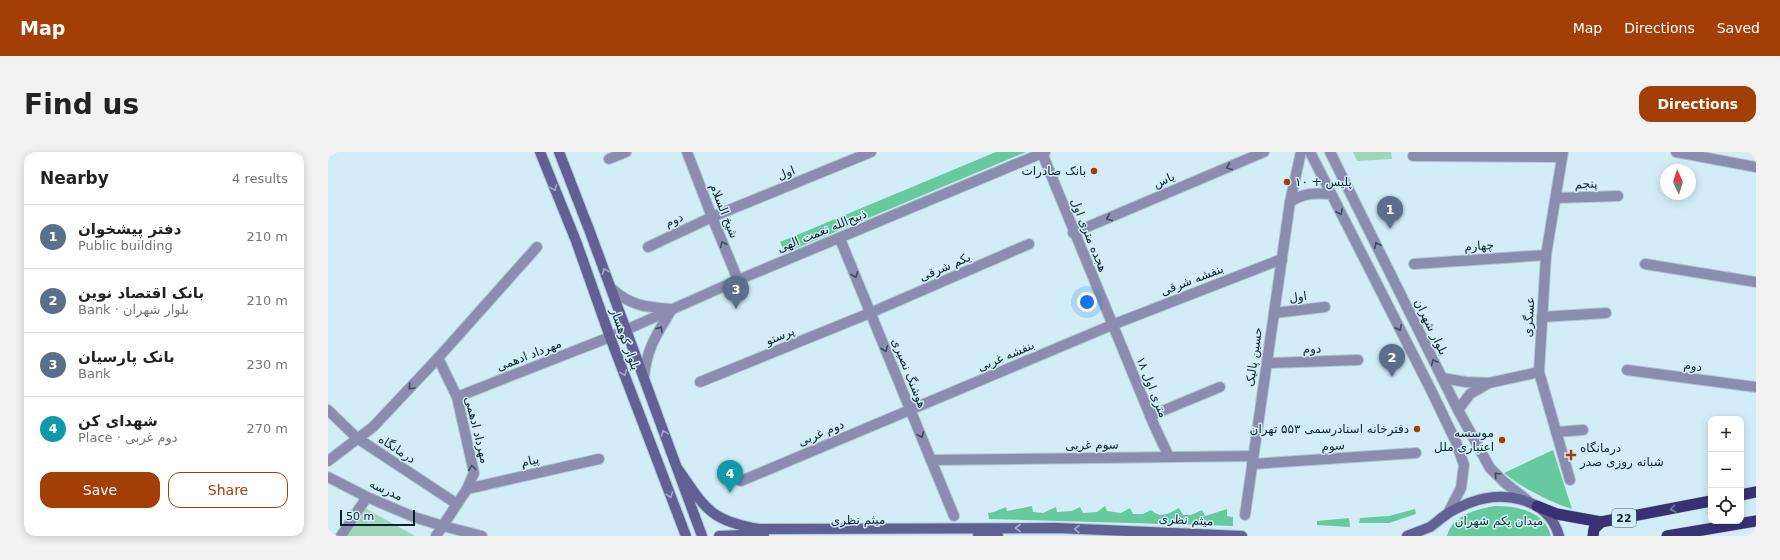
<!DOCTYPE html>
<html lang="en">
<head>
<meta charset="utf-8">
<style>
  :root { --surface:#fff; --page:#f2f2f2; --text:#222; --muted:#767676; --line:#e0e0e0; --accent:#a33f06 }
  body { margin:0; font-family:"DejaVu Sans","Noto Sans Arabic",sans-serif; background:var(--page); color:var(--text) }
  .controls { position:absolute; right:12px; bottom:12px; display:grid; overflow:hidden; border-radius:8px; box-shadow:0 2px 10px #0003 }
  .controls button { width:36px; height:36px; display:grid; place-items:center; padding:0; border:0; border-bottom:1px solid var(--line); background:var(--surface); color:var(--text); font:20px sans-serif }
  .compass { position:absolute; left:1332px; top:12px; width:36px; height:36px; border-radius:50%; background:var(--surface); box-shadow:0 2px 10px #0003; rotate:356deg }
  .scale { position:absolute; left:12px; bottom:10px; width:75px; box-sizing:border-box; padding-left:4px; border:2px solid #06232d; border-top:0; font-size:11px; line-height:14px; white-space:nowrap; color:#06232d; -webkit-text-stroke:3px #d3edf8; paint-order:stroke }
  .you { position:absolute; left:759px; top:150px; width:14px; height:14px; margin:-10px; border:3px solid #fff; border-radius:50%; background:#1a73e8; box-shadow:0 0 0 6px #1a73e833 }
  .badge { display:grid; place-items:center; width:26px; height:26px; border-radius:50%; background:var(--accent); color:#fff; font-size:13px; font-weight:700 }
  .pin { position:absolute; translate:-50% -33px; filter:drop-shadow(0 1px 2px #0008) }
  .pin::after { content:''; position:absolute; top:21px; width:14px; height:12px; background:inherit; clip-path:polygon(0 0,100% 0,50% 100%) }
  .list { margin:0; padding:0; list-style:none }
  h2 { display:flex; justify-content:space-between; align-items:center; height:52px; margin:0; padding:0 16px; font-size:17px }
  h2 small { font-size:13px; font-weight:400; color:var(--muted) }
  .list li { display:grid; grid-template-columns:26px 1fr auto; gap:12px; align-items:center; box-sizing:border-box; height:64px; padding:0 16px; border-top:1px solid var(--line) }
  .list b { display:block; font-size:15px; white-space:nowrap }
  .list p { margin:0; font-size:13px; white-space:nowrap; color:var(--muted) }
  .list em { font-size:13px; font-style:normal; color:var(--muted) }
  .actions { display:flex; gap:8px; padding:12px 16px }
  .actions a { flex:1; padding:9px 0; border:1px solid var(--accent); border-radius:12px; text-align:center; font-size:14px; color:var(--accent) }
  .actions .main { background:var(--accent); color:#fff }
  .icon { flex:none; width:22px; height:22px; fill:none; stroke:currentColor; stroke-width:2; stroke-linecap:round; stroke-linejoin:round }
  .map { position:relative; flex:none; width:1428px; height:384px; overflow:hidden; border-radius:12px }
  header { display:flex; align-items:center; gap:24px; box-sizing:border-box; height:56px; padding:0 20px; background:var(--accent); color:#fff }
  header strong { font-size:19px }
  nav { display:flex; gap:22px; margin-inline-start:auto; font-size:14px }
  .intro { display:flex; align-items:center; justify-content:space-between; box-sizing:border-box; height:96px; padding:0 24px }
  h1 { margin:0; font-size:28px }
  .button { padding:10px 18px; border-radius:12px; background:var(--accent); color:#fff; font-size:14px; font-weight:700 }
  main { display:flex; gap:24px; padding:0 24px }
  aside { flex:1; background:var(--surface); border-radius:12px; box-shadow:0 2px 10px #0003 }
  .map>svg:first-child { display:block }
  .green { fill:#9dd5b9 }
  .forest { fill:#66ca9e }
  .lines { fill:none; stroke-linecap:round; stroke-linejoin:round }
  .minor-casing { stroke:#aec9d3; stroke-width:12 }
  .tertiary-casing { stroke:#aec9d3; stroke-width:12 }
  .secondary-casing { stroke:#aec9d3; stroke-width:12 }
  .trunk-casing { stroke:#aec9d3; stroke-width:12 }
  .minor { stroke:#8b8daf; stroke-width:10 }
  .tertiary { stroke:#8b8daf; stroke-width:10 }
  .secondary { stroke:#606092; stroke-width:10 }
  .trunk { stroke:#383272; stroke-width:11 }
  .oneway { stroke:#3b4d61 }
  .oneway2 { stroke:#9faeca }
  .oneway3 { stroke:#767da8 }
  .poi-dot { fill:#a33f06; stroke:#d3edf8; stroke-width:1.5 }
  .labels { text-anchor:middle; stroke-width:3; stroke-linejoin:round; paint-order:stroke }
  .shield { fill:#d3edf8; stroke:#44606a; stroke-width:1 }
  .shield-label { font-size:11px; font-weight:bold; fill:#06232d }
  .poi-label { font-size:12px; fill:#06232d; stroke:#d3edf8; text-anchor:end }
  .street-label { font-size:12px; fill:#06232d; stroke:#d3edf8 }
  .park-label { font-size:12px; fill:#0d3a28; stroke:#d3edf8 }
</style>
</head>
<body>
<header>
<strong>Map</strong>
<nav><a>Map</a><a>Directions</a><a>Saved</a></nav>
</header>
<div class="intro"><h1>Find us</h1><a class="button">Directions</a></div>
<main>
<aside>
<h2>Nearby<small>4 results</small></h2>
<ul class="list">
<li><span class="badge" style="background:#5c6f8a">1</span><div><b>دفتر پیشخوان</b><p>Public building</p></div><em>210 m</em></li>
<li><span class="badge" style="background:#5c6f8a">2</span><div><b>بانک اقتصاد نوین</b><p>Bank · بلوار شهران</p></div><em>210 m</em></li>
<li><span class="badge" style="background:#5c6f8a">3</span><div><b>بانک پارسیان</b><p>Bank</p></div><em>230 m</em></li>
<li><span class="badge" style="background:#0f9aa8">4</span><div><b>شهدای کن</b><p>Place · دوم غربی</p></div><em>270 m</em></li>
</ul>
<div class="actions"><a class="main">Save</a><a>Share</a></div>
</aside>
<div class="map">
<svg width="1428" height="384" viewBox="0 0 1428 384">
  <rect width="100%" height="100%" fill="#d3edf8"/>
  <g class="green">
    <path d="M1025,0H1063L1064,7L1029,9Z"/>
    <path d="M37,356L87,384H18Z"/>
  </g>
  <g class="forest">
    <path d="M668,0H698L457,101L452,90Z"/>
    <path d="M1225,298L1244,357C1224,351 1192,335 1176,321Z"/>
    <path d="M704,354L705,360L715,361L728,355L729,360L744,359L752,355L755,361L769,360L777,354L779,359L793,361L802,356L805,362H815L823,358C833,367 840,362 851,356L855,363H863L874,358L877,364L899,357V364L905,365V374L661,367L660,361L666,360L678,355L679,359Z"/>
    <path d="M1167,354C1190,354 1216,359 1223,384H1119C1124,363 1149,357 1167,354Z"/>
    <path d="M1087,357L1088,362L1061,371H1031L1032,366L1061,364Z"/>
    <path d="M1021,366L1022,375L989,373V369Z"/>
  </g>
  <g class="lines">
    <g class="minor-casing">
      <g id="minor">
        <path d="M359,0L384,65L410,128"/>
        <path d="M1235,0L1218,103L1211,220L1242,328"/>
        <path d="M1348,0L1428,15"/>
        <path d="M714,1L826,273L841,305"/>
        <path d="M1085,4L1234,5"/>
        <path d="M281,7L298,0"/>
        <path d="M1228,46L1290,44"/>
        <path d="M962,50C975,41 986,41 1002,42"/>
        <path d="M745,81L936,0"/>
        <path d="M512,87L626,364"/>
        <path d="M320,95L384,65L543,0"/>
        <path d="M1086,112L1218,103"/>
        <path d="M1317,112L1428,130"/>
        <path d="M946,161L997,155"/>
        <path d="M1214,165L1278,161"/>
        <path d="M939,211L1030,208"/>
        <path d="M1299,218L1428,235"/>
        <path d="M1114,226L1138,230L1161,231L1211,220"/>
        <path d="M372,230L542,161L701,92"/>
        <path d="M129,245L282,185"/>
        <path d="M0,258L29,286L129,352"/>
        <path d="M1130,258L1142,242L1161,231"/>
        <path d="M822,264L892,235"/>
        <path d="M1228,280L1255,278"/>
        <path d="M603,308L925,304"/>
        <path d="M0,309L45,275L110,206L209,95"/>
        <path d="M924,312L1088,301"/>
        <path d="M413,329L784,173L954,107"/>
        <path d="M139,337L271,307"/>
        <path d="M917,363L962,50L973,0"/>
        <path d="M115,374L154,384"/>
        <path d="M13,384L39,345"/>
      </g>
    </g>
    <g class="tertiary-casing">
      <g id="tertiary">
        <path d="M982,0L1103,238L1128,290L1136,313L1133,336L1120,361"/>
        <path d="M1002,0L1130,258L1162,316L1176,330L1199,348"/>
        <path d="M283,136C302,154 318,155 344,157"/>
        <path d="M282,185L410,128L717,0"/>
        <path d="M316,225C319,195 329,182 344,157"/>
        <path d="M0,325L39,345L86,365L115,374"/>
        <path d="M108,384L139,337L146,321L129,245L110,206"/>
      </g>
    </g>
    <g class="secondary-casing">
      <g id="secondary">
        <path d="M212,0L248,89L282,185L358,384"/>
        <path d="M231,0L262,80L374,384"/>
        <path d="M350,317C377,356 382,369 431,377L729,376L914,384"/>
        <path d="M650,382L670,384"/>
        <path d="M391,384L436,382"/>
        <path d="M1079,384C1086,381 1095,378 1102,375C1108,371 1113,366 1119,362C1126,357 1134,354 1141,351C1175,338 1220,345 1231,384"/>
      </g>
    </g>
    <g class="trunk-casing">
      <g id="trunk">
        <path d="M1413,343L1428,340"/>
        <path d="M1209,354L1229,362L1273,370L1383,349"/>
        <path d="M1265,384L1266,377L1273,370"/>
        <path d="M1339,384L1428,369"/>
      </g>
    </g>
    <use href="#minor" class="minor"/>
    <use href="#tertiary" class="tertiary"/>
    <use href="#secondary" class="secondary"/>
    <use href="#trunk" class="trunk"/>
  </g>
  <defs><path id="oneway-chevron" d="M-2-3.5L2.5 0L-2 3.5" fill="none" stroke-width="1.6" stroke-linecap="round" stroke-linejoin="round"/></defs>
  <g class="oneway">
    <use href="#oneway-chevron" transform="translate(901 15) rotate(157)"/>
    <use href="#oneway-chevron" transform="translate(1012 60) rotate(63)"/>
    <use href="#oneway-chevron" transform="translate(781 66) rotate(157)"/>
    <use href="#oneway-chevron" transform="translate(395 92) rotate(-113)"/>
    <use href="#oneway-chevron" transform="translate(1049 93) rotate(-116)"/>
    <use href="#oneway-chevron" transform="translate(527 123) rotate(68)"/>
    <use href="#oneway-chevron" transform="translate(1071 176) rotate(63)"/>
    <use href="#oneway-chevron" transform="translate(332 177) rotate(-58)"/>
    <use href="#oneway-chevron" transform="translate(557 197) rotate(68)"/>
    <use href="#oneway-chevron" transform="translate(1106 210) rotate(-116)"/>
    <use href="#oneway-chevron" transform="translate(83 235) rotate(133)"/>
    <use href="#oneway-chevron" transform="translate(593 283) rotate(68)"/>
    <use href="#oneway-chevron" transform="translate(144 316) rotate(-97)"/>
    <use href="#oneway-chevron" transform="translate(1169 323) rotate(-135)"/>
  </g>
  <g class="oneway2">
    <use href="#oneway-chevron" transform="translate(226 36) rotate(68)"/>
    <use href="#oneway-chevron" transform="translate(277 119) rotate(-110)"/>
    <use href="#oneway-chevron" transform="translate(296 221) rotate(69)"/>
    <use href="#oneway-chevron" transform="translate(336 281) rotate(-110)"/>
    <use href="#oneway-chevron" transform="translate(342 343) rotate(69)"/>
    <use href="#oneway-chevron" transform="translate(690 376) rotate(180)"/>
    <use href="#oneway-chevron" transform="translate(749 377) rotate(-178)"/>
  </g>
  <use class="oneway3" href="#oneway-chevron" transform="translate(1345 357) rotate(169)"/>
  <g class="poi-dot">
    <circle cx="766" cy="19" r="4"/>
    <circle cx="959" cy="30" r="4"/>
    <circle cx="1089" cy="277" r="4"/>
    <circle cx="1174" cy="288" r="4"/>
    <path d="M1241 297h4v4h4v4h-4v4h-4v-4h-4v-4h4z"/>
  </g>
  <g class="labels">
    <rect class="shield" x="1284" y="357" width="24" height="18" rx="3"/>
    <g class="shield-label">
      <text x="1296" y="370">22</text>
    </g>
    <g class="poi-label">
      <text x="758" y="23">بانک صادرات</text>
      <text x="967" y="34" text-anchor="start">پلیس + ۱۰</text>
      <text x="1081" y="281">دفترخانه اسنادرسمی ۵۵۳ تهران</text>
      <text x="1166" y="285">موسسه<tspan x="1166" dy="14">اعتباری ملل</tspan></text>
      <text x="1252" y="300" text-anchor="start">درمانگاه<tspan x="1252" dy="14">شبانه روزی صدر</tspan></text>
    </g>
    <g class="street-label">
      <text transform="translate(458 21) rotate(-22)" y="4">اول</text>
      <text transform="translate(836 28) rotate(-23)" y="4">یاس</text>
      <text transform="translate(1258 32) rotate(-2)" y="4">پنجم</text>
      <text transform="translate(396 59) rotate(68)" y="4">شیخ السلام</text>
      <text transform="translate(346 68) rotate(-25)" y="4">دوم</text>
      <text transform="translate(494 79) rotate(-22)" y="4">ذبیح‌الله نعمت الهی</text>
      <text transform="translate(761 83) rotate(68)" y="4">هجده متری اول</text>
      <text transform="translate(1151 94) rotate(-4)" y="4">چهارم</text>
      <text transform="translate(617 115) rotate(-23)" y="4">یکم شرقی</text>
      <text transform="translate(864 128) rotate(-21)" y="4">بنفشه شرقی</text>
      <text transform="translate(970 145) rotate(-8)" y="4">اول</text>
      <text transform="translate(1201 165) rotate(-86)" y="4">عسگری</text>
      <text transform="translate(1103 175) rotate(64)" y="4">بلوار شهران</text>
      <text transform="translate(452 184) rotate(-22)" y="4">پرستو</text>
      <text transform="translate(297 187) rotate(70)" y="4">بلوار کوهسار</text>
      <text transform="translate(984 197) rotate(-2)" y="4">دوم</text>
      <text transform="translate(201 203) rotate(-21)" y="4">مهرداد ادهمى</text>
      <text transform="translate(678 204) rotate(-23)" y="4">بنفشه غربی</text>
      <text transform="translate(926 205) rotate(-82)" y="4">حسین پالیک</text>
      <text transform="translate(1365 214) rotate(8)" y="4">دوم</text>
      <text transform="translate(581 221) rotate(68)" y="4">هوشنگ نصیری</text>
      <text transform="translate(824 235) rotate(68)" y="4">۱۸ متری اول</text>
      <text transform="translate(149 278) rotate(76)" y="4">مهرداد ادهمی</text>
      <text transform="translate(493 281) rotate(-23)" y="4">دوم غربی</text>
      <text transform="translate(764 293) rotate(-1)" y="4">سوم غربی</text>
      <text transform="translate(1005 294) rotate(-4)" y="4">سوم</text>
      <text transform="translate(69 297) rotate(33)" y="4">درمانگاه</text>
      <text transform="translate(202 309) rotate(-13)" y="4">پیام</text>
      <text transform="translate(58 338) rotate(24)" y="4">مدرسه</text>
      <text transform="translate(530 368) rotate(-1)" y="4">میثم نظری</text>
      <text transform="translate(858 368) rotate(3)" y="4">میثم نظری</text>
    </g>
    <g class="park-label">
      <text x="1171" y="373">میدان یکم شهران</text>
    </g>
  </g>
</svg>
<div class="controls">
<button>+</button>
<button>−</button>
<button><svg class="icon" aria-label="locate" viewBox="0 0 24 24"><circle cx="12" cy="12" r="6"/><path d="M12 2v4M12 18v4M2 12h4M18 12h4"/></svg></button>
</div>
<svg class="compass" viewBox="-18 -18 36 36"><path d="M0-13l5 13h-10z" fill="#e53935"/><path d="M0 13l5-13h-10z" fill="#767676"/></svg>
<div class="scale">50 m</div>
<div class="you"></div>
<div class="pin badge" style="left:1062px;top:77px;background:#5c6f8a">1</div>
<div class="pin badge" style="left:1064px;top:225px;background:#5c6f8a">2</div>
<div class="pin badge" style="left:408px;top:157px;background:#5c6f8a">3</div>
<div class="pin badge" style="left:402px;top:341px;background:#0f9aa8">4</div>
</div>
</main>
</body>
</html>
